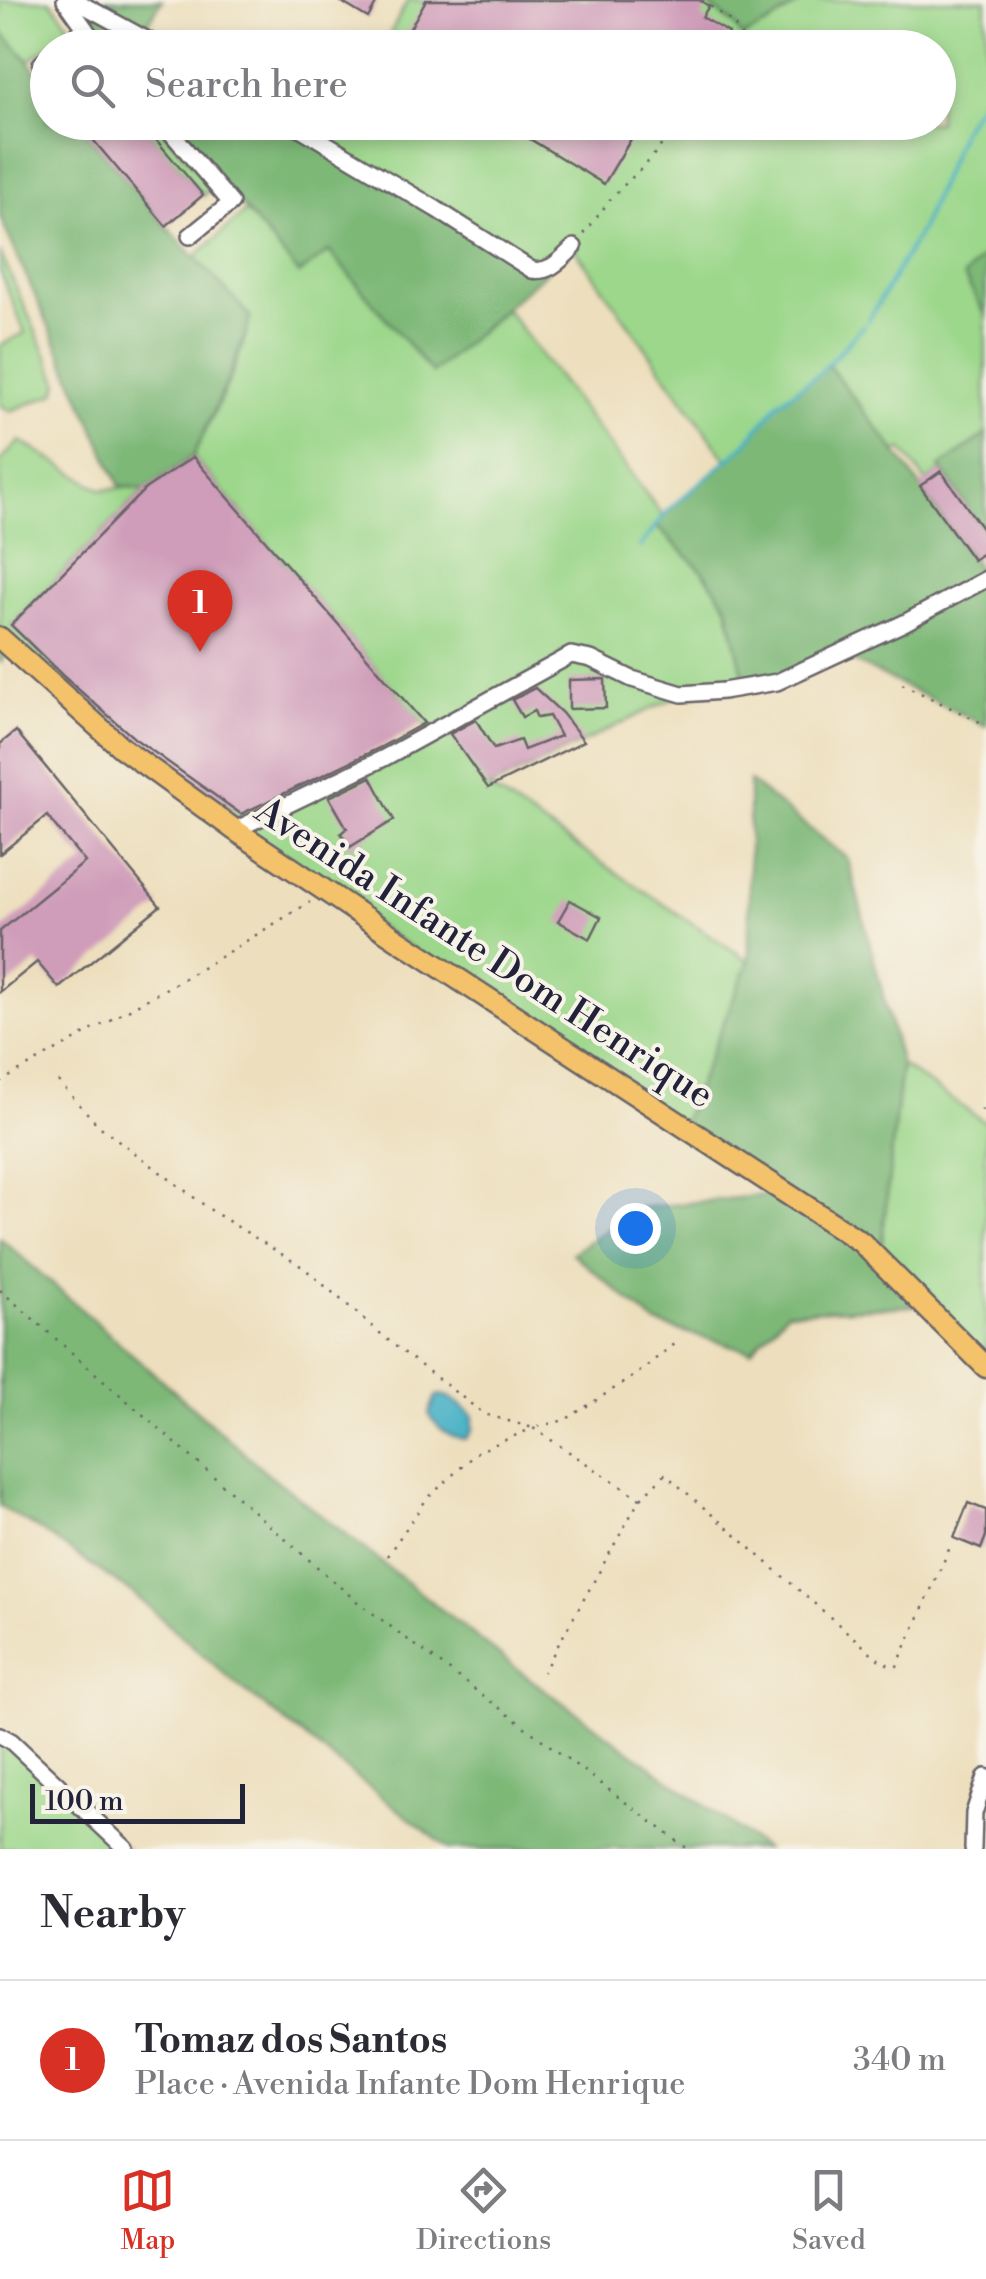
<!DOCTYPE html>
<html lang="en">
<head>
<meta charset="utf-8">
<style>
  :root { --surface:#fff; --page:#f7f7f7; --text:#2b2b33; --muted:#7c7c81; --line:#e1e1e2; --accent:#d93025 }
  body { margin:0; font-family:"Libre Bodoni",serif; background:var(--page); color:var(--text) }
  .scale { position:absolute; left:30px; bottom:25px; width:215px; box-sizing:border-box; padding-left:10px; border:5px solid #22223b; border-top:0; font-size:28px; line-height:35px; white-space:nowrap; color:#22223b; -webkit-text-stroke:8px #f7f3e8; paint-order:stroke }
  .you { position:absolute; left:635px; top:1228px; width:35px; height:35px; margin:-25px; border:8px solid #fff; border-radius:50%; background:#1a73e8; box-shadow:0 0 0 15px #1a73e833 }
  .badge { display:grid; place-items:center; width:65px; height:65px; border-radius:50%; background:var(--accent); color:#fff; font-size:32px; font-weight:700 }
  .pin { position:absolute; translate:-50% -82px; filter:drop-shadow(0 2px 5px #0008) }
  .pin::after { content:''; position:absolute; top:52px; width:35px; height:30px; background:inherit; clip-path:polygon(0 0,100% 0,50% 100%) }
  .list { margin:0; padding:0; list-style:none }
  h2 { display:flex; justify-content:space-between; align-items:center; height:130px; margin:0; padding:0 40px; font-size:42px }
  h2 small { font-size:32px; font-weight:400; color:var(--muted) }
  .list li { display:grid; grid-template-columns:65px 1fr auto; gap:30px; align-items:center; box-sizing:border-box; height:160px; padding:0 40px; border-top:2px solid var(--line) }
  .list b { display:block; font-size:38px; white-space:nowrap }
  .list p { margin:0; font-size:32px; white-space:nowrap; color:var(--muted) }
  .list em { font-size:32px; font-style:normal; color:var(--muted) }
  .icon { flex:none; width:55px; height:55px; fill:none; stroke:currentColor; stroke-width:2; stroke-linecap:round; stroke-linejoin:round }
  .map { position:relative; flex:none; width:986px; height:1849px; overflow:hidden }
  .search { position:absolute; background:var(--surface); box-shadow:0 5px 15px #0003; left:30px; right:30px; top:30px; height:110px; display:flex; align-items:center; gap:25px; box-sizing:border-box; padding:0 35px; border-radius:55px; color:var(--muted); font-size:38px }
  .sheet { height:290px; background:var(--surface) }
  nav { display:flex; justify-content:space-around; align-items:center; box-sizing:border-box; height:140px; border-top:2px solid var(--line); background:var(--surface); font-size:28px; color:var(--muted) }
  nav a { display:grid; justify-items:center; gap:5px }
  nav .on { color:var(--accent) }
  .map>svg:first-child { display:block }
  .green { fill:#9cd78b; stroke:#5f7c63; stroke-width:2.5 }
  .forest { fill:#7db877; stroke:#506d59; stroke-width:2.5 }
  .water { fill:#46b1c5; stroke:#346a80; stroke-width:2.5 }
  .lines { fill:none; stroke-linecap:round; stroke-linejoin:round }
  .stream { stroke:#46b1c5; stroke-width:4 }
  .building { fill:#cf9cb9 }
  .minor-casing { stroke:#696468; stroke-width:20 }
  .major-casing { stroke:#696468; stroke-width:25 }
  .path { stroke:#696468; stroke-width:2.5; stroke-dasharray:2.5 8; stroke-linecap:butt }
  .minor { stroke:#fff; stroke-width:15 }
  .major { stroke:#f3c26a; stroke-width:20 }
  .labels { text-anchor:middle; stroke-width:8; stroke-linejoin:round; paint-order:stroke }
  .street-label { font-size:38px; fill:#22223b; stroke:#f7f3e8 }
</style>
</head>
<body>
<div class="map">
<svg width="986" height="1849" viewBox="0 0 986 1849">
  <rect width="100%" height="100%" fill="#f7f3e8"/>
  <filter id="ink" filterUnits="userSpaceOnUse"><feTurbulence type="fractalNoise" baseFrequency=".01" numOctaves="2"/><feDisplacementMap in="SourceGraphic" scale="20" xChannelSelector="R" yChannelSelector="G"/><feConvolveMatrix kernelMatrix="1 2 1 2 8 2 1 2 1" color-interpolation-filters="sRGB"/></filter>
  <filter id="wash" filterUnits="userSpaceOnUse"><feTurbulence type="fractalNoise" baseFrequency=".0048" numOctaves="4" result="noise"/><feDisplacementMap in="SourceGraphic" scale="40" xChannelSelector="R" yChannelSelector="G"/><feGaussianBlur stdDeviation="2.25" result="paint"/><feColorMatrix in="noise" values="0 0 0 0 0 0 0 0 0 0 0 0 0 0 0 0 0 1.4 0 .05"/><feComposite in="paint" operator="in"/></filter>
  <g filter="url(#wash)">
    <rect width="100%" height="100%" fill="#eddfbd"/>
    <g class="green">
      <path d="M0,0H50L72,28L29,61L0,30Z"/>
      <path d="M408,0H702L739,29L767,25L804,0H986V253L964,277L986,313V434L940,467L941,471L926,482L902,449L896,452L828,365L819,374L779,402L746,444L727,461L574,248L541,271L330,146L343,122H938V48L383,47Z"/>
      <path d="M141,123H157L212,188L203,195Z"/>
      <path d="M246,211L299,273L329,251L432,372L506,309L663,516L656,526L702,570L727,605L746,687L682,694L489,788L749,961L682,1124L325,892L8,648L0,664V461L20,441L102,490L127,487L145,489L11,625L67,680L134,738L252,822L430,731L193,457C211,417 244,358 250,316L194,258Z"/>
      <path d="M0,252L59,383L57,390L54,394L10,411L0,405V345L25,333L0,271Z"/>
      <path d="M901,1065L986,1123V1367L880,1260Z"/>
      <path d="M0,1735L126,1849H0Z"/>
    </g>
    <g class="forest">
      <path d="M74,0H162L141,35L161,47H109L85,19Z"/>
      <path d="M702,0H804L767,25L742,37L733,23Z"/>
      <path d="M0,30L29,61L47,86L48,122L78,123L166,226L250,316L248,327L226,385L193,457L145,489L120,486L0,217Z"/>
      <path d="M172,123H290L532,270L551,267L432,373L329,251L299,274Z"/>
      <path d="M986,253V316L964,276Z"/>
      <path d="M828,365L896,452L986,579V726L838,654L746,687L727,605L702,570L656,526L667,511L746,444L779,402L819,374Z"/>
      <path d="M986,434V535L940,467Z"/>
      <path d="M749,781L848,859L901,1065L880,1260L914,1306L787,1312L751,1351L657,1324L572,1253L639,1208L786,1193L682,1124L749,961Z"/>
      <path d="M0,1238L266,1472L526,1676L765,1849H449L236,1684L134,1594L43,1532L0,1506Z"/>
    </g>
    <path class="water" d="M441,1395L451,1398L473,1415V1430L466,1439C449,1438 437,1428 429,1414L436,1396Z"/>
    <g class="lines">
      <g class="stream">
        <path d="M961,131L986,93"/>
        <path d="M868,321L921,229L960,135"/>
        <path d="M640,547L667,511L746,444L779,402L819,374L863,326"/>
      </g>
    </g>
    <g id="blocks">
      <g class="building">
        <path d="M338,0H378L368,18Z"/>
        <path d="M426,0H699L709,6L702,17L729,33L720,48H399Z"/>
        <path d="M78,122H141L203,195L166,226Z"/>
        <path d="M502,122H627L637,129L604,184Z"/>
        <path d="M193,457L424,723L379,748L241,814L134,738L63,676L11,625L145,489Z"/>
        <path d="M941,471L986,534V551L973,560L920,486Z"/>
        <path d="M605,679L606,708L569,709V680Z"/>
        <path d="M535,688L562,713L584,741L488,788L450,734L476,720L494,749L520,740L524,750L560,736L549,716L537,718L534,711L522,717L512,700Z"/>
        <path d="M16,731L160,906L59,988L37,962L0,992V931L85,862L47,816L0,854V744Z"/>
        <path d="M371,777L394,820L350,847L341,833L347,828L329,797Z"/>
        <path d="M570,900L601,917L590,939L558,921Z"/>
        <path d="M968,1503L986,1510V1536L981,1549L954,1538Z"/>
      </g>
    </g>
  </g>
  <g filter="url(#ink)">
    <use href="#blocks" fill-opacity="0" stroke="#696468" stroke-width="2.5"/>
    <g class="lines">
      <g class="minor-casing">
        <g id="minor">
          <path d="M65,0L99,48"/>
          <path d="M74,0L162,48"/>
          <path d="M61,48L84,30"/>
          <path d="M41,64L48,58"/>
          <path d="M162,122L231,203L190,236"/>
          <path d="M290,122L436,209L532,270C551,273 561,259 574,247"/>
          <path d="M235,830L384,758L571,655L591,659L632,679L682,694L723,691L777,682L904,623L986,579"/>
          <path d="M0,1735L11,1741L126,1849"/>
          <path d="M973,1849L974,1813L986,1777"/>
        </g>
      </g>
      <g class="major-casing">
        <path id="major" d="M0,638L122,748L235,830L397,939L861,1242L986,1367"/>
      </g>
      <g class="path">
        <path d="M702,0L733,23L742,37L737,48"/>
        <path d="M584,234L613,196L647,163L680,122"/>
        <path d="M902,684L986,725"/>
        <path d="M58,1081L98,1125L212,1211L304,1268L394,1345L484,1414L533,1428L565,1420L637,1374L675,1343"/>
        <path d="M0,1082L197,971L310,902"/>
        <path d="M981,1109L986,1112"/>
        <path d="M0,1290L355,1600L688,1849"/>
        <path d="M641,1498L665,1474L883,1663L897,1666L951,1545"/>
        <path d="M387,1556L426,1500L477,1452L533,1428L640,1499L543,1672"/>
      </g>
      <use href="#minor" class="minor"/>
      <use href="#major" class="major"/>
    </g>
  </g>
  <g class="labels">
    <g class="street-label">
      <text transform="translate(485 952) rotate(33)" y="13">Avenida Infante Dom Henrique</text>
    </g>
  </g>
</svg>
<div class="scale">100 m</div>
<div class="you"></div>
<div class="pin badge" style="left:200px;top:652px">1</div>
<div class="search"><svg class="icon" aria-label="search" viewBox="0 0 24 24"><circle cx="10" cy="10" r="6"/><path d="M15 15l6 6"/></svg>Search here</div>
</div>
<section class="sheet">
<h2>Nearby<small></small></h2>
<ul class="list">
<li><span class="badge">1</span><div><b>Tomaz dos Santos</b><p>Place · Avenida Infante Dom Henrique</p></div><em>340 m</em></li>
</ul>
</section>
<nav>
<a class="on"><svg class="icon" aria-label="map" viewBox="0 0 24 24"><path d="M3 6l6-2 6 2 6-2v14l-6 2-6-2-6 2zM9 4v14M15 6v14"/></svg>Map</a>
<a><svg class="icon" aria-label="directions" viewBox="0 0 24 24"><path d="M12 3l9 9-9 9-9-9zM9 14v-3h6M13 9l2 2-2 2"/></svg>Directions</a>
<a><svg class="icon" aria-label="saved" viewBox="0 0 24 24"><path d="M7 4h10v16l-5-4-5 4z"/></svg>Saved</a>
</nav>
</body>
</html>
